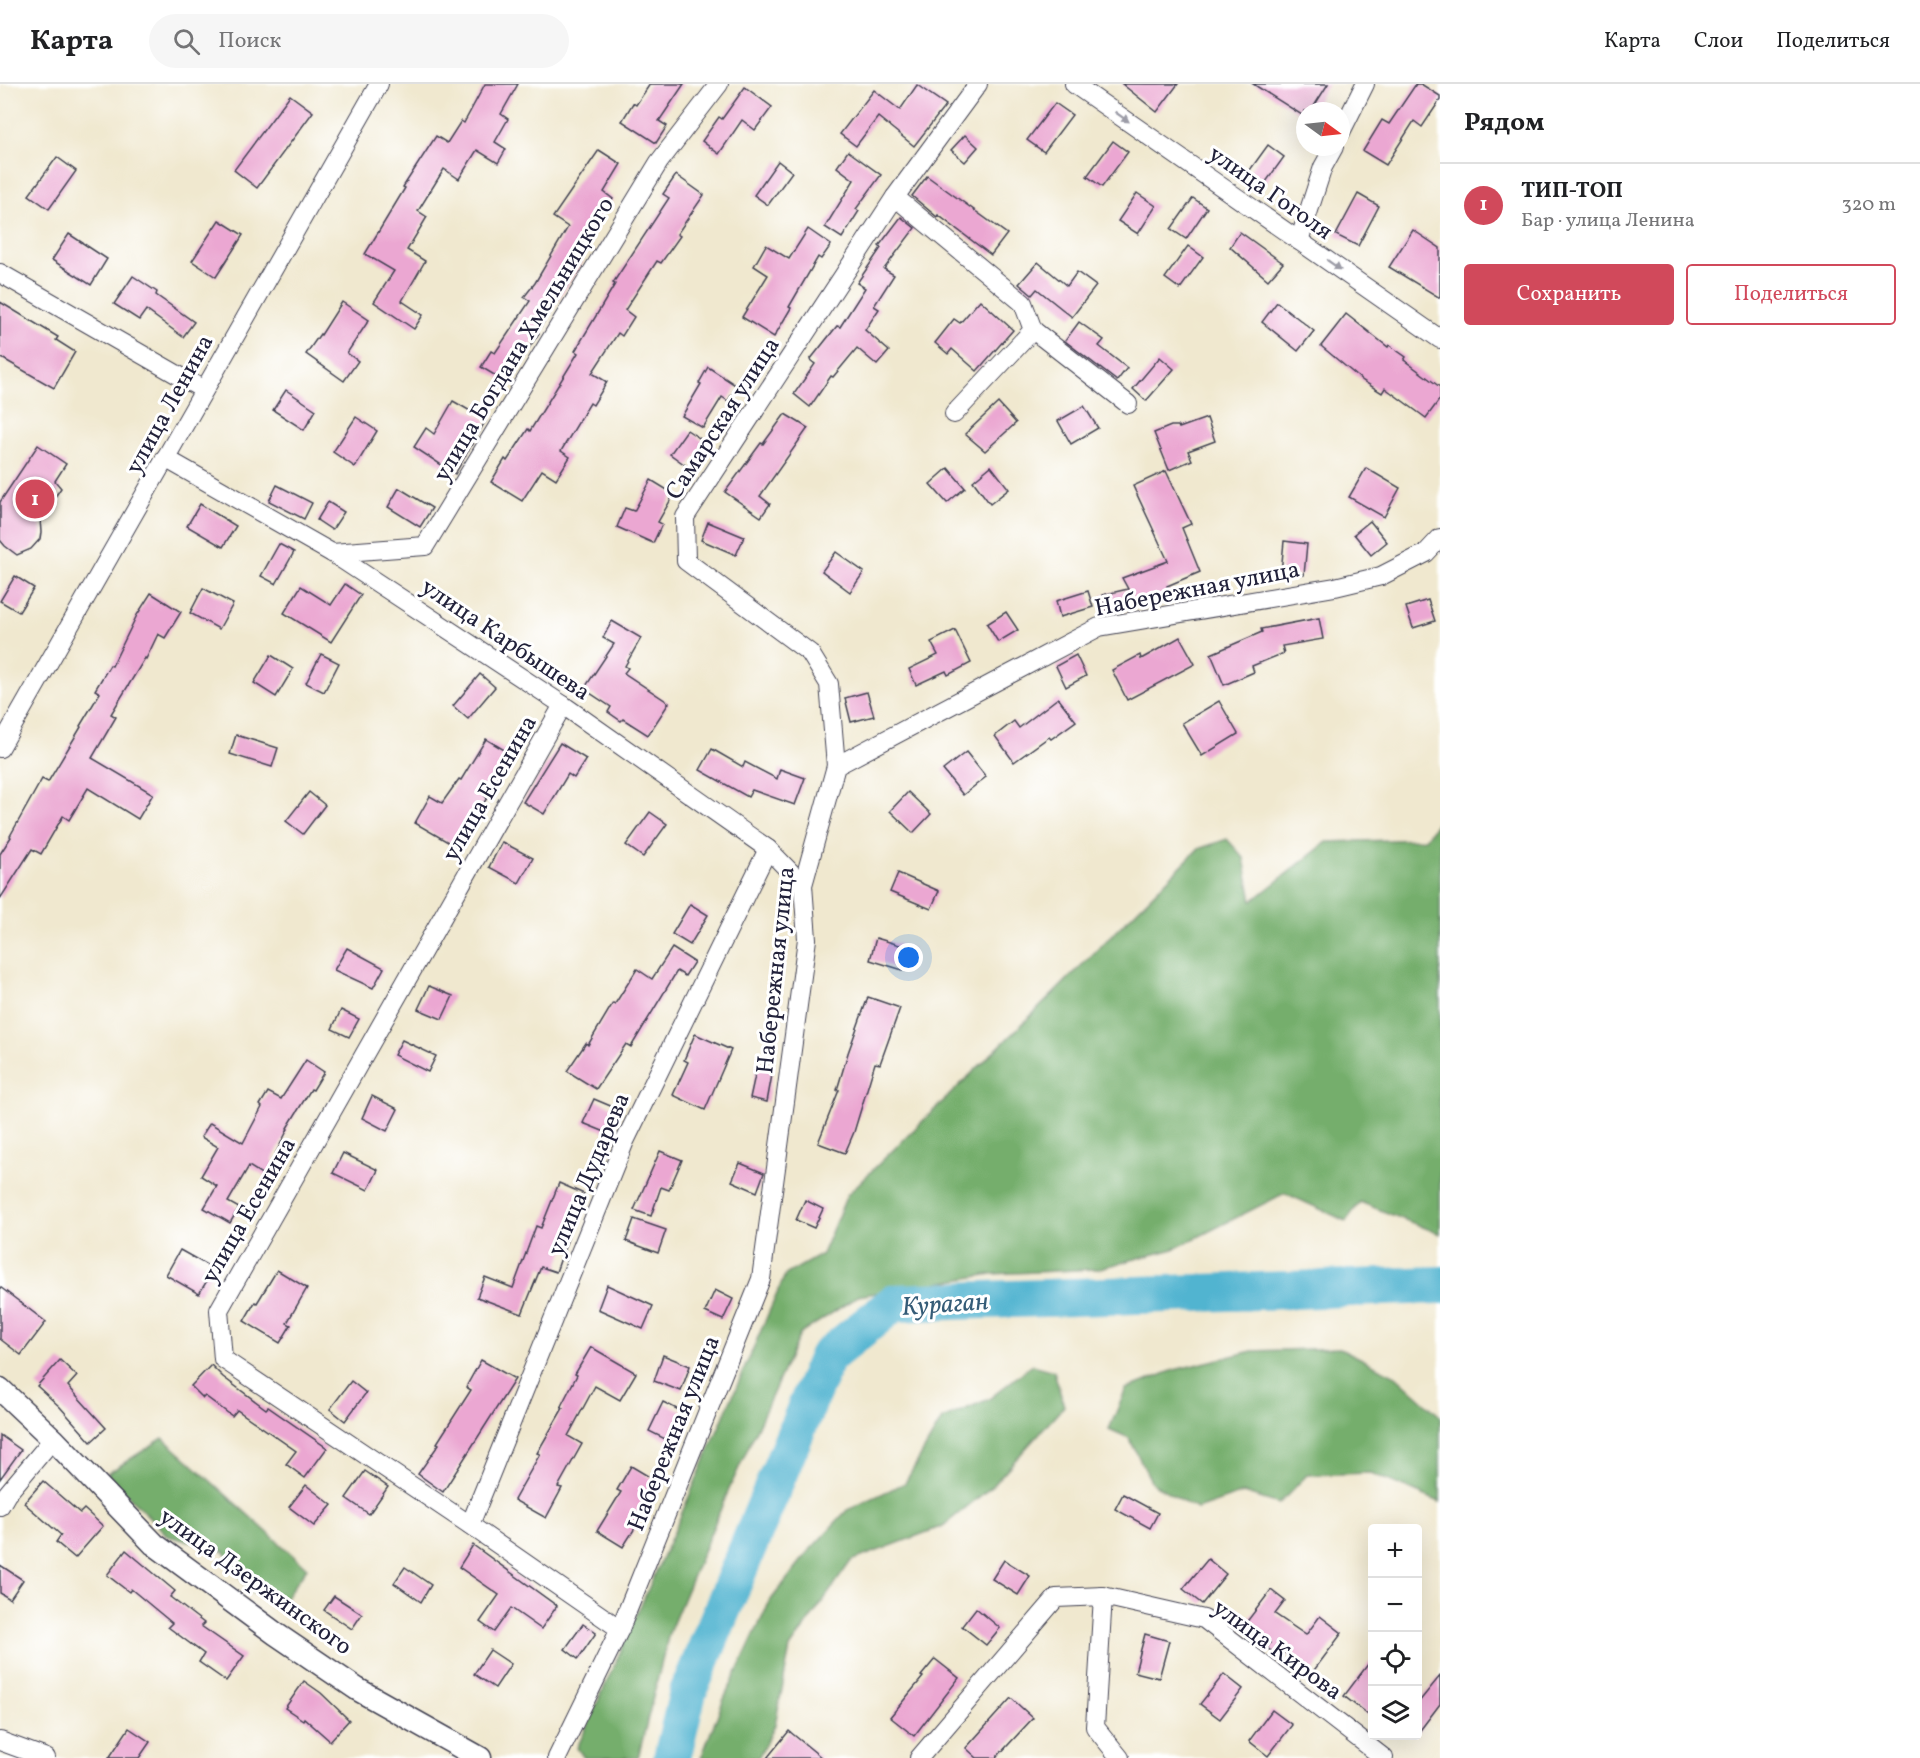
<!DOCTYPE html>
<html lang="ru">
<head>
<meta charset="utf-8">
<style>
  :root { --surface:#fff; --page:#f6f6f6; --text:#202124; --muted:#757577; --line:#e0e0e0; --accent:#d1495b }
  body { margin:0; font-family:Vollkorn,serif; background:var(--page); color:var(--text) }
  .controls { position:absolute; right:18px; bottom:18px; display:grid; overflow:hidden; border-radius:6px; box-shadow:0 6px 24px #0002 }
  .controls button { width:54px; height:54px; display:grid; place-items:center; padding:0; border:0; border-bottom:2px solid var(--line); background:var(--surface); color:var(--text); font:30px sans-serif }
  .compass { position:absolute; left:1296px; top:18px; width:54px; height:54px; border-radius:50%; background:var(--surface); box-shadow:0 6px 24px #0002; rotate:105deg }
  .you { position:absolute; left:909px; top:874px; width:21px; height:21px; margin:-15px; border:4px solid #fff; border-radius:50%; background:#1a73e8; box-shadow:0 0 0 9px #1a73e833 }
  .badge { display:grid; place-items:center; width:39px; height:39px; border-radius:50%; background:var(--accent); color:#fff; font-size:20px; font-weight:700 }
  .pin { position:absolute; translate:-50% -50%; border:3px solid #fff; box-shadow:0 2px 6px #0006 }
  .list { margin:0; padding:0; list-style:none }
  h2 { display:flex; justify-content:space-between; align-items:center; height:78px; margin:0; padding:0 24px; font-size:26px }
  h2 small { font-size:20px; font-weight:400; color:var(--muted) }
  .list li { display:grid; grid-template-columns:39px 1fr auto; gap:18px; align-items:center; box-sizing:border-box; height:84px; padding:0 24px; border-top:2px solid var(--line) }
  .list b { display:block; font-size:22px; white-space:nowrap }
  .list p { margin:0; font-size:20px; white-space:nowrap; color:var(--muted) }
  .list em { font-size:20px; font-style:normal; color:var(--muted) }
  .actions { display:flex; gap:12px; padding:18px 24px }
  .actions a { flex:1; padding:14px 0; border:2px solid var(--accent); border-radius:6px; text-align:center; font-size:21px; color:var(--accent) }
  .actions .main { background:var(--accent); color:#fff }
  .icon { flex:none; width:33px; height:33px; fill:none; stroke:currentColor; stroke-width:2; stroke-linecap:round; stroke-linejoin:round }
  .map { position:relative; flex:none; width:1440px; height:1674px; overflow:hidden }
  header { display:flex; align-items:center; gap:36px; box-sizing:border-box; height:84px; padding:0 30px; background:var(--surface); border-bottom:2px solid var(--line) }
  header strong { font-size:28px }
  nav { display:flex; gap:33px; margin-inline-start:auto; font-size:21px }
  .search { width:420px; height:54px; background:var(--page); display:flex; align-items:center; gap:15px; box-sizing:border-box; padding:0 21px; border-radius:33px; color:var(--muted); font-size:22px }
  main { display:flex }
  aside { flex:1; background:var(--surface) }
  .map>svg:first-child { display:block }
  .forest { fill:#75ae6c; stroke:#4c6854; stroke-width:1.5 }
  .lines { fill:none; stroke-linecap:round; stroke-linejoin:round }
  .river { stroke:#51b4d0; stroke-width:38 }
  .building { fill:#eba7d2 }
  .minor-casing { stroke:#414051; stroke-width:20 }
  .tertiary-casing { stroke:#414051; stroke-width:25 }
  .minor { stroke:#fff; stroke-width:18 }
  .tertiary { stroke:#fff; stroke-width:22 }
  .oneway { fill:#9c9ca7 }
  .labels { text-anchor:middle; stroke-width:6; stroke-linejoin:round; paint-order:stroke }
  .street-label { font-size:24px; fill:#22223b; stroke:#fff }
  .water-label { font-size:26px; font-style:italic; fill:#355c77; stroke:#fff }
</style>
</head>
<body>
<header>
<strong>Карта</strong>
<div class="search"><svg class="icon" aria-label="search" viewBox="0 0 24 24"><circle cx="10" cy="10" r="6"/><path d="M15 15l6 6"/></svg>Поиск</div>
<nav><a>Карта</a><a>Слои</a><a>Поделиться</a></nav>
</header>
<main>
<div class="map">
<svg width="1440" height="1674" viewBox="0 0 1440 1674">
  <rect width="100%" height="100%" fill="#fff"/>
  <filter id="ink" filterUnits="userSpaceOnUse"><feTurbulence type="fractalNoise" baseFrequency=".0167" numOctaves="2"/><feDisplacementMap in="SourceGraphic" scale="12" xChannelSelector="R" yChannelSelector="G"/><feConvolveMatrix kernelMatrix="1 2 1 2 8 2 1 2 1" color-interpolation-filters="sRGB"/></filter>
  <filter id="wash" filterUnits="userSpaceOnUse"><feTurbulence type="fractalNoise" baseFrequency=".008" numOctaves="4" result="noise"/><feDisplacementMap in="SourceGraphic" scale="24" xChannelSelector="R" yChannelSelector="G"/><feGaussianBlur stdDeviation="1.35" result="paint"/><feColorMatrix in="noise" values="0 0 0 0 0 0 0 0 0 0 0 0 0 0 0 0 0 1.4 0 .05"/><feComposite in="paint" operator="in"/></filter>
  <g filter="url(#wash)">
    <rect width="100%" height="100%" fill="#f0e8cf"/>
    <g class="forest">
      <path d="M1440,734V1150L1360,1118L1346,1137L1285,1109L1174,1165L1097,1185L992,1190L858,1212L800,1250L727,1410L669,1549L638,1674H584L577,1664L671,1454L785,1191L822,1170L847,1111L1052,911L1198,765L1227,755L1244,774L1252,817L1327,758L1425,755Z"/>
      <path d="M1340,1264L1396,1292L1440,1332V1418L1371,1389L1307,1391L1279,1420L1243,1409L1197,1425L1152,1399L1129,1354L1109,1345L1126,1305L1174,1286L1252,1267Z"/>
      <path d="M1032,1281L1054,1287L1064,1322L990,1404L943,1442L851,1477L790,1564L775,1641L758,1674H701L723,1617L770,1517L809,1467L847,1426L905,1399L942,1335L989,1315Z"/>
      <path d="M163,1354L307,1484L283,1517L249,1507L224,1467L168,1452L107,1390Z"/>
    </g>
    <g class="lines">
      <path class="river" d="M672,1674L688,1608L827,1273L894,1219L1440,1201"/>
    </g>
    <g id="blocks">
      <g class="building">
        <path d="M485,0H518L501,30L508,35L495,58L506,65L498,79L477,66L459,95L444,85L418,127L427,133L407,166L425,177L402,217L423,231L414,245L374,218L394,187L365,170L405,104L403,103L436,52L447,59L461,37L464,39Z"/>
        <path d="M650,0H684L659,37L667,42L656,59L622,37L633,19L636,21Z"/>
        <path d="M1122,0H1178L1157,28Z"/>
        <path d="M1253,0H1328L1311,27H1305V33Z"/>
        <path d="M1416,0H1421L1440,12V16L1422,43L1414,37L1386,81L1363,67L1382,36L1389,40Z"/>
        <path d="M917,1L946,21L914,62L878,33L856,62L840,50L874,6L900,26Z"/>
        <path d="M745,3L772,23L755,46L742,36L719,70L702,57L719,33L722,35Z"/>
        <path d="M290,11L313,28L257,104L234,86Z"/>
        <path d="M1055,19L1072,31L1044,68L1027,56Z"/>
        <path d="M965,51L978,63L965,78L951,66Z"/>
        <path d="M1113,57L1128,68L1102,103L1087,92Z"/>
        <path d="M1268,61L1284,73L1263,102L1247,90Z"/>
        <path d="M599,66L621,80L604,108L613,115L572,173L582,178L537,248L539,249L506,298L481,283L491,267L495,269L530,217L524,213L535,199L568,143L553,133Z"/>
        <path d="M848,67L881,91L856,125L859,127L842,154L825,143L854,96L837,83Z"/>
        <path d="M57,73L76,87L49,125L29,111Z"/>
        <path d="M778,77L792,88L768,121L754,111Z"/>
        <path d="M676,91L704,111L677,150L680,152L661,179L657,177L625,226L634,233L622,252L618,249L592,289L607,298L593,321L590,319L561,367L570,373L556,395L542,386L522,417L491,398L505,375L507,377L528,345L530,347L578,269L575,267L615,200L613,199L669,114L663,110Z"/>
        <path d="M927,92L1007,150L991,171L938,131L937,133L912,112Z"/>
        <path d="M1137,109L1156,122L1138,150L1118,137Z"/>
        <path d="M1358,110L1379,122L1358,162L1336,151Z"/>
        <path d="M1193,114L1207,124L1186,155L1171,145Z"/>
        <path d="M901,133L915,144L884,185L894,191L874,222L879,225L865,246L889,267L877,281L857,264L833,293L831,292L810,323L794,310L815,280L810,276L837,242L840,243L865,204L857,199L881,164L879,162Z"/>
        <path d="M219,136L243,151L216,193L192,177Z"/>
        <path d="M808,145L831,161L821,175L818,173L789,223L791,224L774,253L742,233L768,191L754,182L766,161L789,175Z"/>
        <path d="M1413,146L1440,164V214L1389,183Z"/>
        <path d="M1240,148L1283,179L1268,196L1230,163Z"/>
        <path d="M69,150L107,175L91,201L52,176Z"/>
        <path d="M1188,162L1203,173L1180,205L1165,194Z"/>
        <path d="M1038,178L1067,202L1077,188L1096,202L1072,233L1037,205L1032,211L1019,200Z"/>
        <path d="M133,192L157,208L156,211L194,238L183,253L146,226L139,236L114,220Z"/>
        <path d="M980,216L1013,246L977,287L952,265L948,270L935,259L954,235L960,239Z"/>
        <path d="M0,218L58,253L56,256L75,268L54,304L0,273Z"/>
        <path d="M342,218L369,236L347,269L358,277L344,297L306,270L320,250L321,251Z"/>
        <path d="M1277,218L1314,247L1298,267L1262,238Z"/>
        <path d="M1346,230L1388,263L1389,261L1406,273L1404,276L1440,303V315L1426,334L1385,304L1382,309L1363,297L1321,262Z"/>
        <path d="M1079,238L1104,256L1099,262L1127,284L1117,297L1065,257Z"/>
        <path d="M1160,273L1174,285L1146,317L1133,305Z"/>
        <path d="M708,283L737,302L728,317L722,313L703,344L682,332L701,300L699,299Z"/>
        <path d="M286,306L316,326L304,346L273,326Z"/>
        <path d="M453,317L486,336L455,390L414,363L426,344L434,350Z"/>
        <path d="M998,319L1016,339L985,367L965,350Z"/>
        <path d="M1084,322L1098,344L1071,360L1058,337Z"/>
        <path d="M785,330L808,344L760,412L770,420L761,433L725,408L761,359L763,360Z"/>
        <path d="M356,333L377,347L355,383L333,368Z"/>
        <path d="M1207,334L1215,357L1188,367L1192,376L1169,386L1154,349L1171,342H1178L1179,344Z"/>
        <path d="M687,346L705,358L688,383L670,370Z"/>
        <path d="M38,361L66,380L55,397L61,404L40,435L41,448L40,455L31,465L17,471L5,462L0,456V418Z"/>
        <path d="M991,382L1009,405L990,420L973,397Z"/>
        <path d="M948,384L965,404L947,419L930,400Z"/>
        <path d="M1366,384L1400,404L1384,433L1349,413Z"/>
        <path d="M1166,387L1191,440L1182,444L1200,488L1167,502L1169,508L1129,524L1107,529L1102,511L1128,505L1122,494L1168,477L1133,402Z"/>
        <path d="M651,396L674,410L658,438L662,440L653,459L617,443L625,424L634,427Z"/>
        <path d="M277,401L312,419L304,435L269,417Z"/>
        <path d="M399,404L432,424L420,443L388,423Z"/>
        <path d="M328,418L344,428L332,446L317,436Z"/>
        <path d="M200,420L236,442L223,463L187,442Z"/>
        <path d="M1370,437L1387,458L1371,471L1354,450Z"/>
        <path d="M708,438L744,453L736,471L701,456Z"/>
        <path d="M1284,457L1307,460L1304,491L1281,489Z"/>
        <path d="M279,460L294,468L276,500L261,492Z"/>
        <path d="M836,468L864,488L850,508L822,487Z"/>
        <path d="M15,492L34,504L19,528L0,517Z"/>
        <path d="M345,500L361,511L331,558L284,529L301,502L331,521Z"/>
        <path d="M203,504L233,520L219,545L190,529Z"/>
        <path d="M1088,507L1093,523L1060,533L1056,517Z"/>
        <path d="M151,509L181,528L165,554L158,550L146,575L145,574L111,630L116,633L92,674L153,710L138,735L88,704L69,736L63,732L41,770L32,765L0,815V770L11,753L10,752L42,695L48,698L81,643L80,642L100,609L95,606L110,581L112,582L137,531Z"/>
        <path d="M1428,516L1435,537L1413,544L1406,523Z"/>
        <path d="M1006,528L1018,546L998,558L987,540Z"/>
        <path d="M1319,534L1323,555L1282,562L1284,569L1252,582L1254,588L1224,601L1211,570L1262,548L1261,545Z"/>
        <path d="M612,537L641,554L625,582L628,584L624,589L669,619L648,651L623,635L621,637L608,628L611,623L584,605L614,560L603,554Z"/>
        <path d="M955,546L971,579L948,591L946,587L916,601L909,585L938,571L931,558Z"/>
        <path d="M1180,553L1195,580L1127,616L1112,586L1140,571L1141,575Z"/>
        <path d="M321,570L339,579L324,608L306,599Z"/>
        <path d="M271,571L293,585L276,613L254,599Z"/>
        <path d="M1076,571L1086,592L1066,603L1056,582Z"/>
        <path d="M480,590L495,603L468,635L453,622Z"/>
        <path d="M867,608L874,632L851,638L845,614Z"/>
        <path d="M1058,614L1076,637L1051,655L1049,653L1014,678L995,652L1014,637L1019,644Z"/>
        <path d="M1219,617L1238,650L1202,672L1182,639Z"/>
        <path d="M236,651L278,664L272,683L230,670Z"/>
        <path d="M486,655L511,670L485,712L487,714L464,748L468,751L460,765L415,739L430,712L442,719L459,695L461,696Z"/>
        <path d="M560,659L586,675L574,694L568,690L544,730L523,718Z"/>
        <path d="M712,665L743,683L745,678L777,695L780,685L805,694L795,721L752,706L748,713L700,686Z"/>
        <path d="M966,668L986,693L963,711L943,686Z"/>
        <path d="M309,708L325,721L303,750L286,737Z"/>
        <path d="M908,708L931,730L913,749L890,727Z"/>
        <path d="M650,728L667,740L643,773L626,761Z"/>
        <path d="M502,758L533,774L519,799L489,783Z"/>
        <path d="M898,789L939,807L931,825L890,808Z"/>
        <path d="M690,820L708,831L690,861L672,850Z"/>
        <path d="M876,854L913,865L906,887L870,876Z"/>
        <path d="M347,864L384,884L373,904L334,886Z"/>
        <path d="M672,864L694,878L685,892L677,887L631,963L626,960L596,1005L567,987L586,959L588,961L613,919L615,920L637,885L652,895Z"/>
        <path d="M429,902L453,912L442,935L418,925Z"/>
        <path d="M868,913L900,924L880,980L875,979L854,1048L845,1069L818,1059L839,1006H837L848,969Z"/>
        <path d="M341,926L359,935L349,953L332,945Z"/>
        <path d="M695,950L731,966L705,1026L673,1011L688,978L684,976Z"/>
        <path d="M402,956L436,972L428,988L394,971Z"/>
        <path d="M306,976L324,988L313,1006L311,1005L287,1044L288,1045L272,1077L279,1081L271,1096L249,1082L228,1118L239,1124L230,1139L204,1124L217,1102L201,1092L218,1063L201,1053L210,1039L243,1059L262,1023L260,1021L268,1008L281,1015Z"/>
        <path d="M758,977L774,980L767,1018L750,1014Z"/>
        <path d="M372,1012L398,1025L387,1047L362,1034Z"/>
        <path d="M594,1015L620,1026L610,1050L583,1039Z"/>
        <path d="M660,1067L682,1076L669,1106L661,1103L651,1132L634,1126Z"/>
        <path d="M343,1069L378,1086L368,1106L333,1089Z"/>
        <path d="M740,1079L764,1089L757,1108L732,1097Z"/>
        <path d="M559,1099L584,1110L567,1153L568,1154L556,1188L541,1183L522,1230L477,1213L485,1193L513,1204L536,1142L541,1144Z"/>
        <path d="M805,1116L823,1125L814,1144L796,1136Z"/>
        <path d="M634,1135L666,1146L658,1169L626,1157Z"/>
        <path d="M180,1166L214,1185L199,1210L166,1191Z"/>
        <path d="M277,1186L307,1204L287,1239L291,1241L280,1259L244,1237L255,1218L257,1219Z"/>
        <path d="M607,1201L653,1222L643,1245L598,1225Z"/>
        <path d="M0,1203L46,1238L21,1271L0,1255Z"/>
        <path d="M715,1206L733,1215L723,1236L705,1228Z"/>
        <path d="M591,1263L636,1289L620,1316L595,1302L568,1352L582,1360L558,1403L562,1404L546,1434L514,1416L540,1370L537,1369L563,1324L561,1322L577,1291L575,1290Z"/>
        <path d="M663,1271L690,1282L681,1307L654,1297Z"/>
        <path d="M60,1276L77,1292L68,1302L106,1344L91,1358L60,1323L37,1302Z"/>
        <path d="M481,1276L515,1295L443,1408L418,1390L439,1360L437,1359L471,1306L466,1303Z"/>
        <path d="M211,1281L223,1293L266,1325L268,1323L327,1364L305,1394L286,1380L296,1367L237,1326L232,1332L205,1312L203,1314L191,1302Z"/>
        <path d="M351,1297L366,1309L345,1337L330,1325Z"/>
        <path d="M663,1318L687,1330L673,1359L649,1347Z"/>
        <path d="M0,1351L21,1366L0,1395Z"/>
        <path d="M631,1382L658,1398L638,1431L642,1433L623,1463L597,1447L621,1408L617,1406Z"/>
        <path d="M365,1387L388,1403L369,1430L346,1414Z"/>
        <path d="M43,1397L80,1429L84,1425L103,1442L75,1474L56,1458L61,1451L24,1419Z"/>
        <path d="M306,1401L332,1421L314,1442L289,1423Z"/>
        <path d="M1123,1410L1158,1429L1150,1444L1115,1425Z"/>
        <path d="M473,1461L557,1522L541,1545L511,1524L494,1548L480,1538L499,1511L459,1483Z"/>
        <path d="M126,1466L175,1507L170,1513L204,1539L201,1542L244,1572L226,1597L199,1578L204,1570L168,1543L172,1539L131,1505L129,1508L107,1491Z"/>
        <path d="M1208,1475L1226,1490L1202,1520L1183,1505Z"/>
        <path d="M1004,1476L1030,1492L1018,1511L992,1495Z"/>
        <path d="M0,1481L23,1496L10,1515L0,1509Z"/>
        <path d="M405,1483L431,1501L421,1518L394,1499Z"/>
        <path d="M1271,1506L1285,1517L1275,1530L1306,1551L1320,1532L1342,1549L1312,1589L1284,1568L1280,1573L1267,1564L1270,1559L1245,1540Z"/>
        <path d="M334,1512L362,1530L352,1545L324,1526Z"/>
        <path d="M976,1524L1000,1544L986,1561L962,1542Z"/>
        <path d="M583,1540L596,1549L578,1575L565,1565Z"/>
        <path d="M1145,1550L1169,1557L1159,1594L1135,1588Z"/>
        <path d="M490,1566L511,1580L495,1604L474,1590Z"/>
        <path d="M935,1575L959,1594L914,1652L890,1633L923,1593L921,1592Z"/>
        <path d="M1372,1575V1634L1344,1612Z"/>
        <path d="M1224,1590L1243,1605L1220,1635L1200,1620Z"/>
        <path d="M1440,1592V1620L1418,1649V1619Z"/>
        <path d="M304,1597L321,1609L349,1636L330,1657L304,1634L303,1636L285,1624Z"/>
        <path d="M1011,1614L1033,1634L996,1674H977L966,1664Z"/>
        <path d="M1272,1626L1292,1641L1268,1672L1249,1657Z"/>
        <path d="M129,1644L150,1658L139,1674H109Z"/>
        <path d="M789,1647L822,1674H767Z"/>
      </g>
    </g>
  </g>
  <g filter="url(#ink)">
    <use href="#blocks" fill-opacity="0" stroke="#414051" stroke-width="1.5"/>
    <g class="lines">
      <g class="minor-casing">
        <g id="minor">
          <path d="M1074,0L1440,255"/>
          <path d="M1341,48L1365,0"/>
          <path d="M895,113L1023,219L1033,246L954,330"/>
          <path d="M1299,157L1323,83L1334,63"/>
          <path d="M0,189L204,306"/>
          <path d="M1033,246L1128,320"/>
          <path d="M165,374L332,469L563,621L768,765L803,801"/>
          <path d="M332,469L425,462L659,78L719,0"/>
          <path d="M563,621L219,1226L223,1275L470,1441L620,1545"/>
          <path d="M0,664L379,0"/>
          <path d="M836,682L829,600L810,569L686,477L685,433L895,113L978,0"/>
          <path d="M0,1422L7,1410L53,1355"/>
          <path d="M470,1441L625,1057L768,765"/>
          <path d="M1103,1512L1095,1643L1120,1674"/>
          <path d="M0,1657L46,1674"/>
          <path d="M557,1674L620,1545L761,1195L807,855L803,801L836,682L1099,543L1335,503L1381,492L1426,469L1440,454"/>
          <path d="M919,1674L1056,1514L1103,1512L1204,1535L1384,1674"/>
        </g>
      </g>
      <g class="tertiary-casing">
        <path id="tertiary" d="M0,1305L53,1355L154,1460L276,1550L357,1605L480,1674"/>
      </g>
      <use href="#minor" class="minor"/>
      <use href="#tertiary" class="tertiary"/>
    </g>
    <defs><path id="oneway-solid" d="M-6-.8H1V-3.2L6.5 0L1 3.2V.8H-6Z" transform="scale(1.5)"/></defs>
    <g class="oneway">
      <use href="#oneway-solid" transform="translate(1122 33) rotate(35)"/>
      <use href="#oneway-solid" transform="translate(1334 181) rotate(35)"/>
    </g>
  </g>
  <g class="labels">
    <g class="street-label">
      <text transform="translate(1271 108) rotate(35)" y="8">улица Гоголя</text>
      <text transform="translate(523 255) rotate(-59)" y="8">улица Богдана Хмельницкого</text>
      <text transform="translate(169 320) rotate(-61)" y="8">улица Ленина</text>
      <text transform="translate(722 334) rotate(-57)" y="8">Самарская улица</text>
      <text transform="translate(1197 504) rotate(-11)" y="8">Набережная улица</text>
      <text transform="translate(506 555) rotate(34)" y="8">улица Карбышева</text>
      <text transform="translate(489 704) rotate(-60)" y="8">улица Есенина</text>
      <text transform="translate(775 886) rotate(-84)" y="8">Набережная улица</text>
      <text transform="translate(588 1090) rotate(-67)" y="8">улица Дударева</text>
      <text transform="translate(248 1126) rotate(-60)" y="8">улица Есенина</text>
      <text transform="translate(673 1349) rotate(-68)" y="8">Набережная улица</text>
      <text transform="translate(256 1497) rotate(36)" y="8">улица Дзержинского</text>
      <text transform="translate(1278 1565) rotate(36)" y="8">улица Кирова</text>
    </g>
    <g class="water-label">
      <text transform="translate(945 1219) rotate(-4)" y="9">Кураган</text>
    </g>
  </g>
</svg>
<div class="controls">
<button>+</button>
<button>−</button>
<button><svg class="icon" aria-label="locate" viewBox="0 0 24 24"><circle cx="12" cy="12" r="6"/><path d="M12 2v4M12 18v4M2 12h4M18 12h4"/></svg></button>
<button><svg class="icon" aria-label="layers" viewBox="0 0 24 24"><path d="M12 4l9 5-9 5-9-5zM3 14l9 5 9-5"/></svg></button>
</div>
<svg class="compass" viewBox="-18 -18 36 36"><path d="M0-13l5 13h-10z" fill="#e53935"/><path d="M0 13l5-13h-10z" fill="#757577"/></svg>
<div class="you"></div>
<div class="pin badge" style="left:35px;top:415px">1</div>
</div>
<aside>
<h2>Рядом<small></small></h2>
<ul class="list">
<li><span class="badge">1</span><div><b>ТИП-ТОП</b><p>Бар · улица Ленина</p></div><em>320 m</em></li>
</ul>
<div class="actions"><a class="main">Сохранить</a><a>Поделиться</a></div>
</aside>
</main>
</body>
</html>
